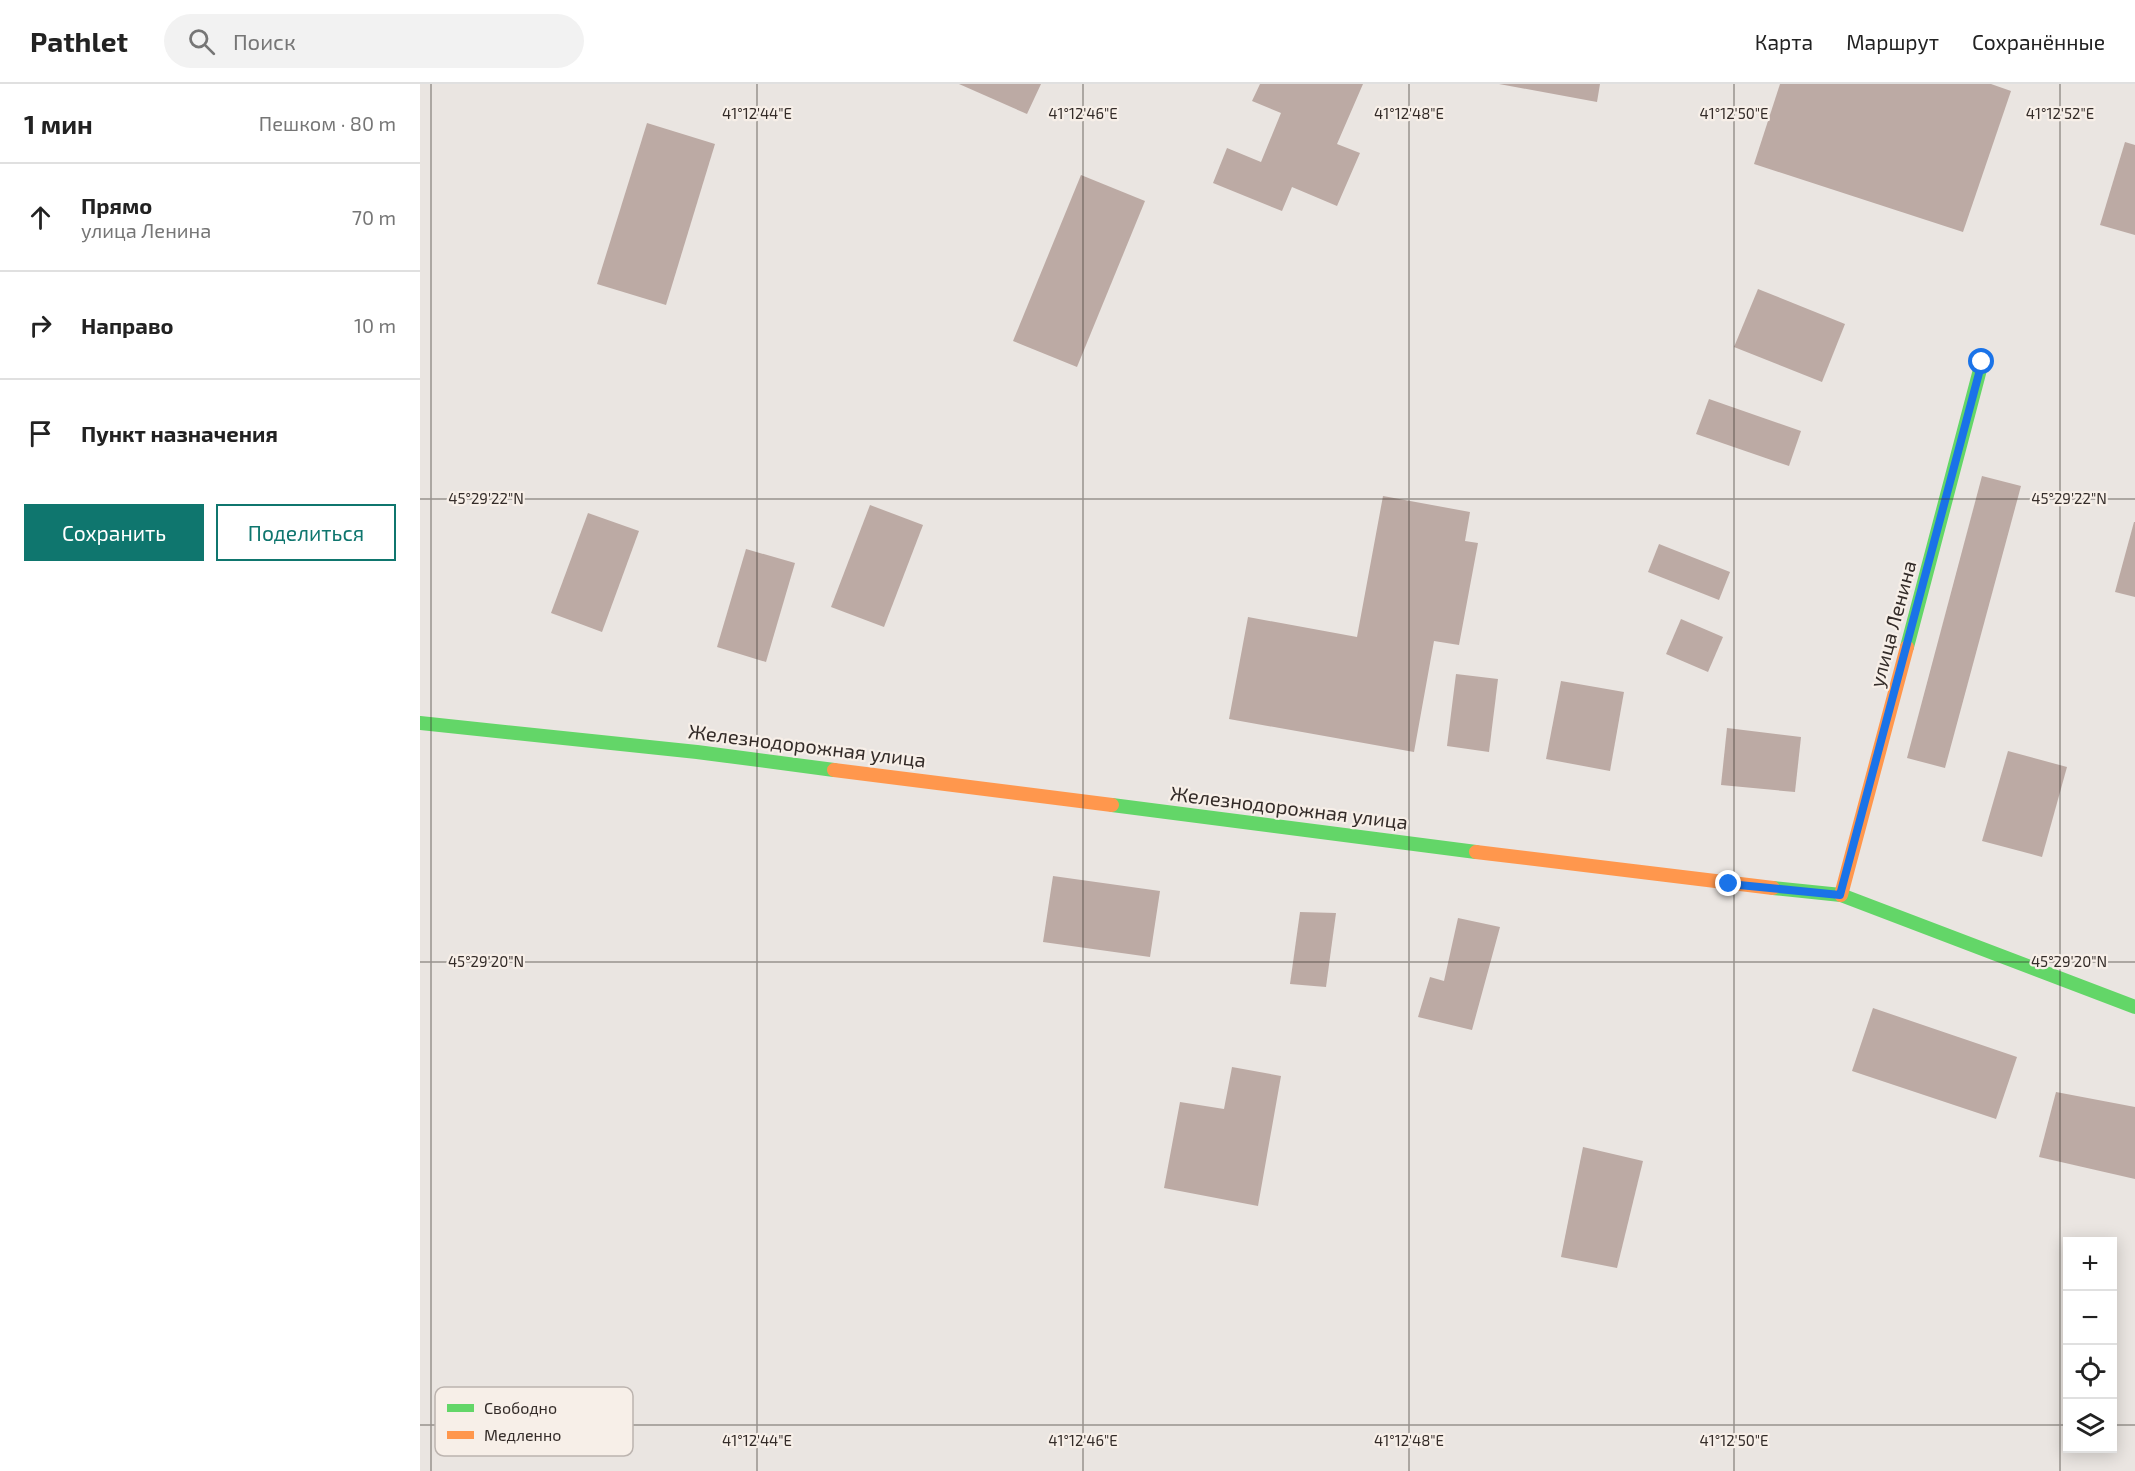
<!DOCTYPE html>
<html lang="ru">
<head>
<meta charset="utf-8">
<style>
  :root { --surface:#fff; --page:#f2f2f2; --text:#222; --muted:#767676; --line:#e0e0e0; --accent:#0f766e }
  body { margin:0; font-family:"Exo 2",sans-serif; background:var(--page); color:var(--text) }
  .controls { position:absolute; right:18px; bottom:18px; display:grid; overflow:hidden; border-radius:0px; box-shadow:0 3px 15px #0003 }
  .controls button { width:54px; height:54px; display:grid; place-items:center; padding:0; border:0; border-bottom:2px solid var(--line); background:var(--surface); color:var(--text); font:30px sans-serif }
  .stop { position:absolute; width:18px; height:18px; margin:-14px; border:4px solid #1a73e8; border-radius:50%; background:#fff }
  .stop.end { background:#1a73e8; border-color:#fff; box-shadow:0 2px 6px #0008 }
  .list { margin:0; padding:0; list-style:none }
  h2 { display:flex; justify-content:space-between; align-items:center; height:78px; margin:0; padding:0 24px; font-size:26px }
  h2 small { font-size:20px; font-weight:400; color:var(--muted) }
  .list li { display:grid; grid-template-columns:39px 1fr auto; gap:18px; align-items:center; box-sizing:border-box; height:108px; padding:0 24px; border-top:2px solid var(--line) }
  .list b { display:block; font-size:22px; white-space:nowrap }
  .list p { margin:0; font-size:20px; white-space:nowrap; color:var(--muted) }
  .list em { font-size:20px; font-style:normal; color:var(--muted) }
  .actions { display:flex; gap:12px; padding:18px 24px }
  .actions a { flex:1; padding:14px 0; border:2px solid var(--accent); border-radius:0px; text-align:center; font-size:21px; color:var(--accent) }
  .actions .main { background:var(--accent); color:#fff }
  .icon { flex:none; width:33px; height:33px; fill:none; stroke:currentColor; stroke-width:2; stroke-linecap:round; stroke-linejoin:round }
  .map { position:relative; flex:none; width:1715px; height:1387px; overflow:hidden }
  header { display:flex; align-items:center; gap:36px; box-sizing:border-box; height:84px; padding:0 30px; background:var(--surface); border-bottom:2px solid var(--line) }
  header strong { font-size:28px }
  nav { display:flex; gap:33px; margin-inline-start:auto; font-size:21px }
  .search { width:420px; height:54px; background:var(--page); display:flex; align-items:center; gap:15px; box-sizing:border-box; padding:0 21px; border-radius:33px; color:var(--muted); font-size:22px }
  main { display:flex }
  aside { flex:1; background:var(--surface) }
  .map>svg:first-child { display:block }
  .building { fill:#bcaaa4 }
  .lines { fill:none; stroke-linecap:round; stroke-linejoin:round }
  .fast { stroke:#63d668; stroke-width:14 }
  .slow { stroke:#ff974d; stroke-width:14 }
  .route { stroke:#1a73e8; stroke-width:8 }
  .ticks { fill:none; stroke:#342c29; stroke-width:1.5; stroke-opacity:0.45 }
  .labels { text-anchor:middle; stroke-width:4.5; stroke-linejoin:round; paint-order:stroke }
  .street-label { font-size:20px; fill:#342c29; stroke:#f7efe8 }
  .key { fill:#f7efe8; stroke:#bcb4af; stroke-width:1.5 }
  .key-label { font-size:16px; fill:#342c29 }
  .ticks-label { font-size:15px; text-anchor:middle; fill:#342c29; stroke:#f7efe8; stroke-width:4.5; stroke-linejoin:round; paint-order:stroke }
</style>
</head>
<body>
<header>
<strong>Pathlet</strong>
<div class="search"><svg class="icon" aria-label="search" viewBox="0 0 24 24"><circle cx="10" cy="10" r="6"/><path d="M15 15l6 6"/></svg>Поиск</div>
<nav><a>Карта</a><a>Маршрут</a><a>Сохранённые</a></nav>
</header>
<main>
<aside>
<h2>1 мин<small>Пешком · 80 m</small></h2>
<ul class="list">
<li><svg class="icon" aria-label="ahead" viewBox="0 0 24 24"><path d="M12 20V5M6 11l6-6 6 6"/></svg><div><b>Прямо</b><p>улица Ленина</p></div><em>70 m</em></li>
<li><svg class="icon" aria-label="right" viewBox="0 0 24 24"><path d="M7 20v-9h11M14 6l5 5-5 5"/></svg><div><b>Направо</b></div><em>10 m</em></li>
<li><svg class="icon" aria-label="arrive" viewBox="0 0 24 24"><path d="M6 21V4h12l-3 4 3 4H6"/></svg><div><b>Пункт назначения</b></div></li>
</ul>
<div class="actions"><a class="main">Сохранить</a><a>Поделиться</a></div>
</aside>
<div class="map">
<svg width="1715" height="1387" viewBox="0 0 1715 1387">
  <rect width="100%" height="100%" fill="#eae5e1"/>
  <g class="building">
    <path d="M539,0H621L607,30Z"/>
    <path d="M840,0H943L917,60L940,69L917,122L872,103L862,127L793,99L807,64L841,78L861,29L832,17Z"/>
    <path d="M1079,0H1180L1177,18Z"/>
    <path d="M1360,0H1571L1591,7L1543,148L1334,80Z"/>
    <path d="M227,39L295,60L246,221L177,200Z"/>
    <path d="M1705,58L1715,61V151L1680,141Z"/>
    <path d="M661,91L725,117L657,283L593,257Z"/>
    <path d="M1338,205L1425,240L1402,298L1314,263Z"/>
    <path d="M1289,315L1381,347L1369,382L1276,350Z"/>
    <path d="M1562,392L1601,402L1525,684L1487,674Z"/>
    <path d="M963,412L1050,428L1045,457L1058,459L1039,561L1014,557L994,668L809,635L828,533L937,553Z"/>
    <path d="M450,421L503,441L464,543L411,523Z"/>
    <path d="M168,429L219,447L182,548L131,529Z"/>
    <path d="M1714,438H1715V513L1695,508Z"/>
    <path d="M1239,460L1310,488L1299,516L1228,488Z"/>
    <path d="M326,465L375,479L346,578L297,563Z"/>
    <path d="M1261,535L1303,553L1288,588L1246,570Z"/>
    <path d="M1036,590L1078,595L1069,668L1027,662Z"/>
    <path d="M1141,597L1204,608L1190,687L1126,675Z"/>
    <path d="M1307,644L1381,653L1375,708L1301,701Z"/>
    <path d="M1588,667L1647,683L1622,773L1562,757Z"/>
    <path d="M633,792L740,807L730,873L623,858Z"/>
    <path d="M880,828L916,829L906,903L870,900Z"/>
    <path d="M1038,834L1080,843L1052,946L998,933L1010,893L1024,897Z"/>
    <path d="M1453,924L1597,973L1576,1035L1432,987Z"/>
    <path d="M812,983L861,992L838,1122L744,1104L760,1018L804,1025Z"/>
    <path d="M1636,1008L1715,1023V1095L1619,1073Z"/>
    <path d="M1163,1063L1223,1077L1197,1184L1141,1173Z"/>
  </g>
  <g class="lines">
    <g class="fast">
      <path d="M1487,563L1562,278"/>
      <path d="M0,639L277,668L414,686"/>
      <path d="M692,721L1056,768"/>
      <path d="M1353,804L1421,811L1715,923"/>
    </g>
    <g class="slow">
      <path d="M414,686L692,721"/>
      <path d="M1056,768L1353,804"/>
      <path d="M1421,811L1487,563"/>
    </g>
  </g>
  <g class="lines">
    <path class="route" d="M1309,800L1420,811L1562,278"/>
  </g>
  <path class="ticks" d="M11,0V1387M337,0V1387M663,0V1387M989,0V1387M1314,0V1387M1640,0V1387M0,415H1715M0,878H1715M0,1341H1648M1692,1341H1715"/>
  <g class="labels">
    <g class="street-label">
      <text transform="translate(1473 540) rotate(-75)" y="7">улица Ленина</text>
      <text transform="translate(387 662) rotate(7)" y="7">Железнодорожная улица</text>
      <text transform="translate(869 724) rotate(7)" y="7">Железнодорожная улица</text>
    </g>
  </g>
  <rect x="15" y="1303" width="198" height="69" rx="9" class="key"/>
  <rect x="27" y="1320" width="27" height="8" fill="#63d668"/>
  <rect x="27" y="1347" width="27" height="8" fill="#ff974d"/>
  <g class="key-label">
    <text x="64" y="1330">Свободно</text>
    <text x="64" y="1357">Медленно</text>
  </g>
  <g class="ticks-label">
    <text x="337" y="35">41°12'44"E</text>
    <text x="663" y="35">41°12'46"E</text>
    <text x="989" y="35">41°12'48"E</text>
    <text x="1314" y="35">41°12'50"E</text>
    <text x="1640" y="35">41°12'52"E</text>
    <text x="66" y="420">45°29'22"N</text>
    <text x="1649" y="420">45°29'22"N</text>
    <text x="66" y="883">45°29'20"N</text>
    <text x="1649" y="883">45°29'20"N</text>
    <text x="337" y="1362">41°12'44"E</text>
    <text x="663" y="1362">41°12'46"E</text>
    <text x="989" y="1362">41°12'48"E</text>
    <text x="1314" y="1362">41°12'50"E</text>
  </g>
</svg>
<div class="controls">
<button>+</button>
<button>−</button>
<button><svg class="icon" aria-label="locate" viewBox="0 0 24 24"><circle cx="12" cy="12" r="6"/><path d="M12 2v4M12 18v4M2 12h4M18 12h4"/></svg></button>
<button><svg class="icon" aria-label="layers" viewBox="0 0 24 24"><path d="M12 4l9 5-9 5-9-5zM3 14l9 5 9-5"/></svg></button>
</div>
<div class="stop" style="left:1562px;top:278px"></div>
<div class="stop end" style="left:1309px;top:800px"></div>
</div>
</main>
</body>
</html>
